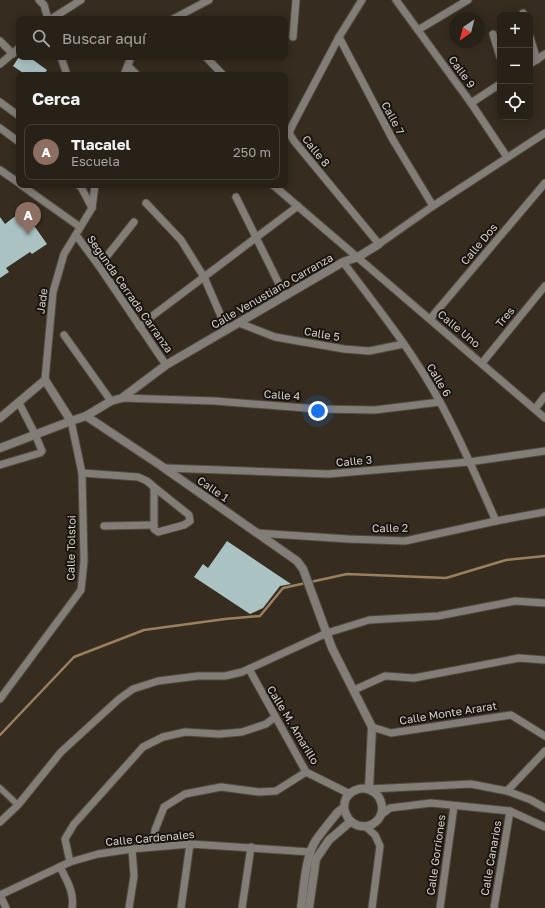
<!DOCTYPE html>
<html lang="es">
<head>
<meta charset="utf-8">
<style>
  :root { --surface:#282118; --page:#342e25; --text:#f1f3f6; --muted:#a5a3a2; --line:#443e37; --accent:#52cdcd }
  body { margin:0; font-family:"Golos Text",sans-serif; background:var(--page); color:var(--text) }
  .controls { position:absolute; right:12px; top:12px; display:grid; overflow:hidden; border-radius:8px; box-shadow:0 2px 10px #0003 }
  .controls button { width:36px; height:36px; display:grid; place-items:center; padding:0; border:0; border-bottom:1px solid var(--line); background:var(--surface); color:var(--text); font:20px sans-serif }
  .compass { position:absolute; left:449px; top:12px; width:36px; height:36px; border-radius:50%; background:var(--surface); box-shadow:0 2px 10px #0003; rotate:215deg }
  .you { position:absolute; left:318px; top:411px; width:14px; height:14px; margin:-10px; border:3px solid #fff; border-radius:50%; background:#1a73e8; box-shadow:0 0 0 6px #1a73e833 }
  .badge { display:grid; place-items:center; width:26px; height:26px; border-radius:50%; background:var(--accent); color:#fff; font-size:13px; font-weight:700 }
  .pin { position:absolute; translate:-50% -33px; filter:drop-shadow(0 1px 2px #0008) }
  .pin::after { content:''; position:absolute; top:21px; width:14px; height:12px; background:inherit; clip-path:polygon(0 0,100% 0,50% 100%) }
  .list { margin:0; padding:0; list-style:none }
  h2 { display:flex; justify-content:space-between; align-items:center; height:52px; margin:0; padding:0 16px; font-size:17px }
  h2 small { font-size:13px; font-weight:400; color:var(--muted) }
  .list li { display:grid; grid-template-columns:26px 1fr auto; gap:12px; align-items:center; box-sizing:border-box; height:56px; margin:0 8px 8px; padding:0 8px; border:1px solid var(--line); border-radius:8px }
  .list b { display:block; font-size:15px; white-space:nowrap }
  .list p { margin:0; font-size:13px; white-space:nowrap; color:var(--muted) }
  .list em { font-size:13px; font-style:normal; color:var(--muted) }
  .icon { flex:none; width:22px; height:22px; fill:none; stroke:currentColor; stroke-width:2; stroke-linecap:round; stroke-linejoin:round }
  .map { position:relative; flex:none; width:545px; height:908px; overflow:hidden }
  .search { position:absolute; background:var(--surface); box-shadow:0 2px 10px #0003; left:16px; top:16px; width:272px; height:44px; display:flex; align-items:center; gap:10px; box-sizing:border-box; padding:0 14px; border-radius:8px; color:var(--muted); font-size:15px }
  .panel { position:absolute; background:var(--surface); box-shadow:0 2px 10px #0003; left:16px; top:72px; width:272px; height:116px; border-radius:8px }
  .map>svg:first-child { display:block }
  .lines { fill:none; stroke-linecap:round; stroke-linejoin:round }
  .stream { stroke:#9b805d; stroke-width:2.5 }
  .building { fill:#abc2c2 }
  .pedestrian-casing { stroke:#534a3e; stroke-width:8 }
  .minor-casing { stroke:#534a3e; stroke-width:9 }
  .tertiary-casing { stroke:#534a3e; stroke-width:10 }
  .pedestrian { stroke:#827d77; stroke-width:5.5 }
  .minor { stroke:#827d77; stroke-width:7 }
  .tertiary { stroke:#827d77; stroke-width:8 }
  .labels { text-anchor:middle; stroke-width:4; stroke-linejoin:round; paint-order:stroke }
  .street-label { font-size:11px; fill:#d7d0c8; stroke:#1a1510 }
</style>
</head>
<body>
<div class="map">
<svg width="545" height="908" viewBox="0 0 545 908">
  <rect width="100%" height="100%" fill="#362c20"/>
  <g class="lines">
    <path class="stream" d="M0,735L74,657L144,630L225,619L260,616L283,588L347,574L446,578L506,560L545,556"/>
  </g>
  <g class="building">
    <path d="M19,57H29L47,70L44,75H26L13,66Z"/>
    <path d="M23,210L47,244L32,254L30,252L6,268L9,272L0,278V217L5,224Z"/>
    <path d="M227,541L291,584L280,586L263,608L250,614L194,577L203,564L208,568Z"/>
  </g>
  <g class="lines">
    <g class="pedestrian-casing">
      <path id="pedestrian" d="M0,788L18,805"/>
    </g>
    <g class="minor-casing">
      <g id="minor">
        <path d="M39,0L44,5L48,19"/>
        <path d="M362,0L339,37L293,124L289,133L294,141L379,244L433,206L545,133"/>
        <path d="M396,0L471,103L507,157"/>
        <path d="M523,13V15"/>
        <path d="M51,19L81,0"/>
        <path d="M173,19L209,0"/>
        <path d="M418,30L468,0"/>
        <path d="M493,34L500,57"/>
        <path d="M293,37L296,0"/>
        <path d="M339,37L393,140L433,206"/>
        <path d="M530,37L537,60"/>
        <path d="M0,41L13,54"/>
        <path d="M61,57L67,75"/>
        <path d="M206,57L223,75"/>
        <path d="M0,64L19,48"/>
        <path d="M530,64L545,54"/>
        <path d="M128,66L137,75"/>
        <path d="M124,75L131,57"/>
        <path d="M0,102L19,116"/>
        <path d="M471,103L500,84"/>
        <path d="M0,128L19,142"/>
        <path d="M0,170L19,183"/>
        <path d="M21,185L80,227"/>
        <path d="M78,185L81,187L92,208"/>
        <path d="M273,185L545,418"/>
        <path d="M236,197L285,296"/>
        <path d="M146,203L181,240L204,277L227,330"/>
        <path d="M76,235L99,266L166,365"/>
        <path d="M343,262C377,307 413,352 440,402C461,440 478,481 496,521"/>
        <path d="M99,266L134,222"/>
        <path d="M430,319L545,183"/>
        <path d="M239,323L275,337L344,349L369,351L404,344"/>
        <path d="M139,326L298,206"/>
        <path d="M64,335L111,401"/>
        <path d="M482,363L545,286"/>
        <path d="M45,380L53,292L64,254L92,208L95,185"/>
        <path d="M122,398L215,401L318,409L375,410L440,402"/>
        <path d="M535,409L545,396"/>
        <path d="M0,465L40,453L42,451L35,434L19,403"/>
        <path d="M165,468L328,474L469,462L545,451"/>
        <path d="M82,473L138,477L147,481L154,487V529L158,532L184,525L190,521L189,515L154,487"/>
        <path d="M104,526L154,525"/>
        <path d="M257,533L348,539L405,541L496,521L545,512"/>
        <path d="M249,669L306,772L350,794"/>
        <path d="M354,690L385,676L414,678L519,658L545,660"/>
        <path d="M0,699L81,590L84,561L82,473L71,421"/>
        <path d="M372,727L391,733L511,715L545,736"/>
        <path d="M369,789L471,784L507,791L531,800L545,808"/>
        <path d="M507,791L545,751"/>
        <path d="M381,815L390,808L431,803L510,811L545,827"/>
        <path d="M0,822L18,805L61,752L119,699L133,689L158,681L198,676H225L242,672L327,633L369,620L438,616L515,601L545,603"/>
        <path d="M366,827L375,835L380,846L372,908"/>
        <path d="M153,846L155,830L164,807L185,794L221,787L259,792L276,791L306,772"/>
        <path d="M70,862L65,839L74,824L143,747L163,737L185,732L219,734L242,732L266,724L275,717"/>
        <path d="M60,867C66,879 75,893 72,908"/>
        <path d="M0,895L70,862L98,854L132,849L190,844L311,852"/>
        <path d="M0,895L6,908"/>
        <path d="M129,908L134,876L132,849"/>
        <path d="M181,908L190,844"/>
        <path d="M242,908L251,847"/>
        <path d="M440,908L454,806"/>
        <path d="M494,908L510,811"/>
      </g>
    </g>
    <g class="tertiary-casing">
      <g id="tertiary">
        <path d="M86,416L157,463L297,561L303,569L332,648L372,727L369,789"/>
        <path d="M0,418L45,380L71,421"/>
        <path d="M0,448L71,421L86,416L111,401L122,398L166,365L343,262L358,257L379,244"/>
        <path d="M301,908C304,888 305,857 316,840C323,830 330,822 337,813C339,811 343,809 344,807C345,805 344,803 345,801C348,791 361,786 370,790C377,793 381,799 382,806C384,829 350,836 344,808"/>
        <path d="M309,908L316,859L329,840L350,822"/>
      </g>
    </g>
    <use href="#pedestrian" class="pedestrian"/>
    <use href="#minor" class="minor"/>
    <use href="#tertiary" class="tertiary"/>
  </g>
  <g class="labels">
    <g class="street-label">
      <text transform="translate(462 72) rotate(54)" y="4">Calle 9</text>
      <text transform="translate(393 118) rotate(62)" y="4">Calle 7</text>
      <text transform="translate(316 151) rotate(51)" y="4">Calle 8</text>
      <text transform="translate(479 244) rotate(-50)" y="4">Calle Dos</text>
      <text transform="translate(272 291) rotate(-30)" y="4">Calle Venustiano Carranza</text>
      <text transform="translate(130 294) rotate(55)" y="4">Segunda Cerrada Carranza</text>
      <text transform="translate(42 301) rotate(-82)" y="4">Jade</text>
      <text transform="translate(505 317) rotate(-51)" y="4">Tres</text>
      <text transform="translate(459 329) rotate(40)" y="4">Calle Uno</text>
      <text transform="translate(322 334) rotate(10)" y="4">Calle 5</text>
      <text transform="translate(439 380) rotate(59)" y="4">Calle 6</text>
      <text transform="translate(282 395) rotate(4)" y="4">Calle 4</text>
      <text transform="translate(354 461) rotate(-5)" y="4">Calle 3</text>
      <text transform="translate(213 489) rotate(35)" y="4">Calle 1</text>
      <text transform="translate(390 528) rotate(-1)" y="4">Calle 2</text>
      <text transform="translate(71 548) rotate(-89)" y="4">Calle Tolstoi</text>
      <text transform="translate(448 713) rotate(-9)" y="4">Calle Monte Ararat</text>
      <text transform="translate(293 725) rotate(59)" y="4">Calle M. Amarillo</text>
      <text transform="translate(150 838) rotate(-5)" y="4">Calle Cardenales</text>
      <text transform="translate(436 855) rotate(-82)" y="4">Calle Gorriones</text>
      <text transform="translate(491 858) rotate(-80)" y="4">Calle Canarios</text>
    </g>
  </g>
</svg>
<div class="controls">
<button>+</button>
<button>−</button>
<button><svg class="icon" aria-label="locate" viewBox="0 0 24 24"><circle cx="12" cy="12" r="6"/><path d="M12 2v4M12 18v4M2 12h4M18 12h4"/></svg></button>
</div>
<svg class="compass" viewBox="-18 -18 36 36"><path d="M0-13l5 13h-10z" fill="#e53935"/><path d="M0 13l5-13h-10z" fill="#a5a3a2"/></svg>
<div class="you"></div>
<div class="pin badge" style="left:28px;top:235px;background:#8d6e63">A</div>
<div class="search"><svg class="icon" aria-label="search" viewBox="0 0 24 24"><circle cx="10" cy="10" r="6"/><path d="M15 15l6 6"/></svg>Buscar aquí</div>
<section class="panel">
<h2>Cerca<small></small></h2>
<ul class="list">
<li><span class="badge" style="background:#8d6e63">A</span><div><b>Tlacalel</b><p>Escuela</p></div><em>250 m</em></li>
</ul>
</section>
</div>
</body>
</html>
